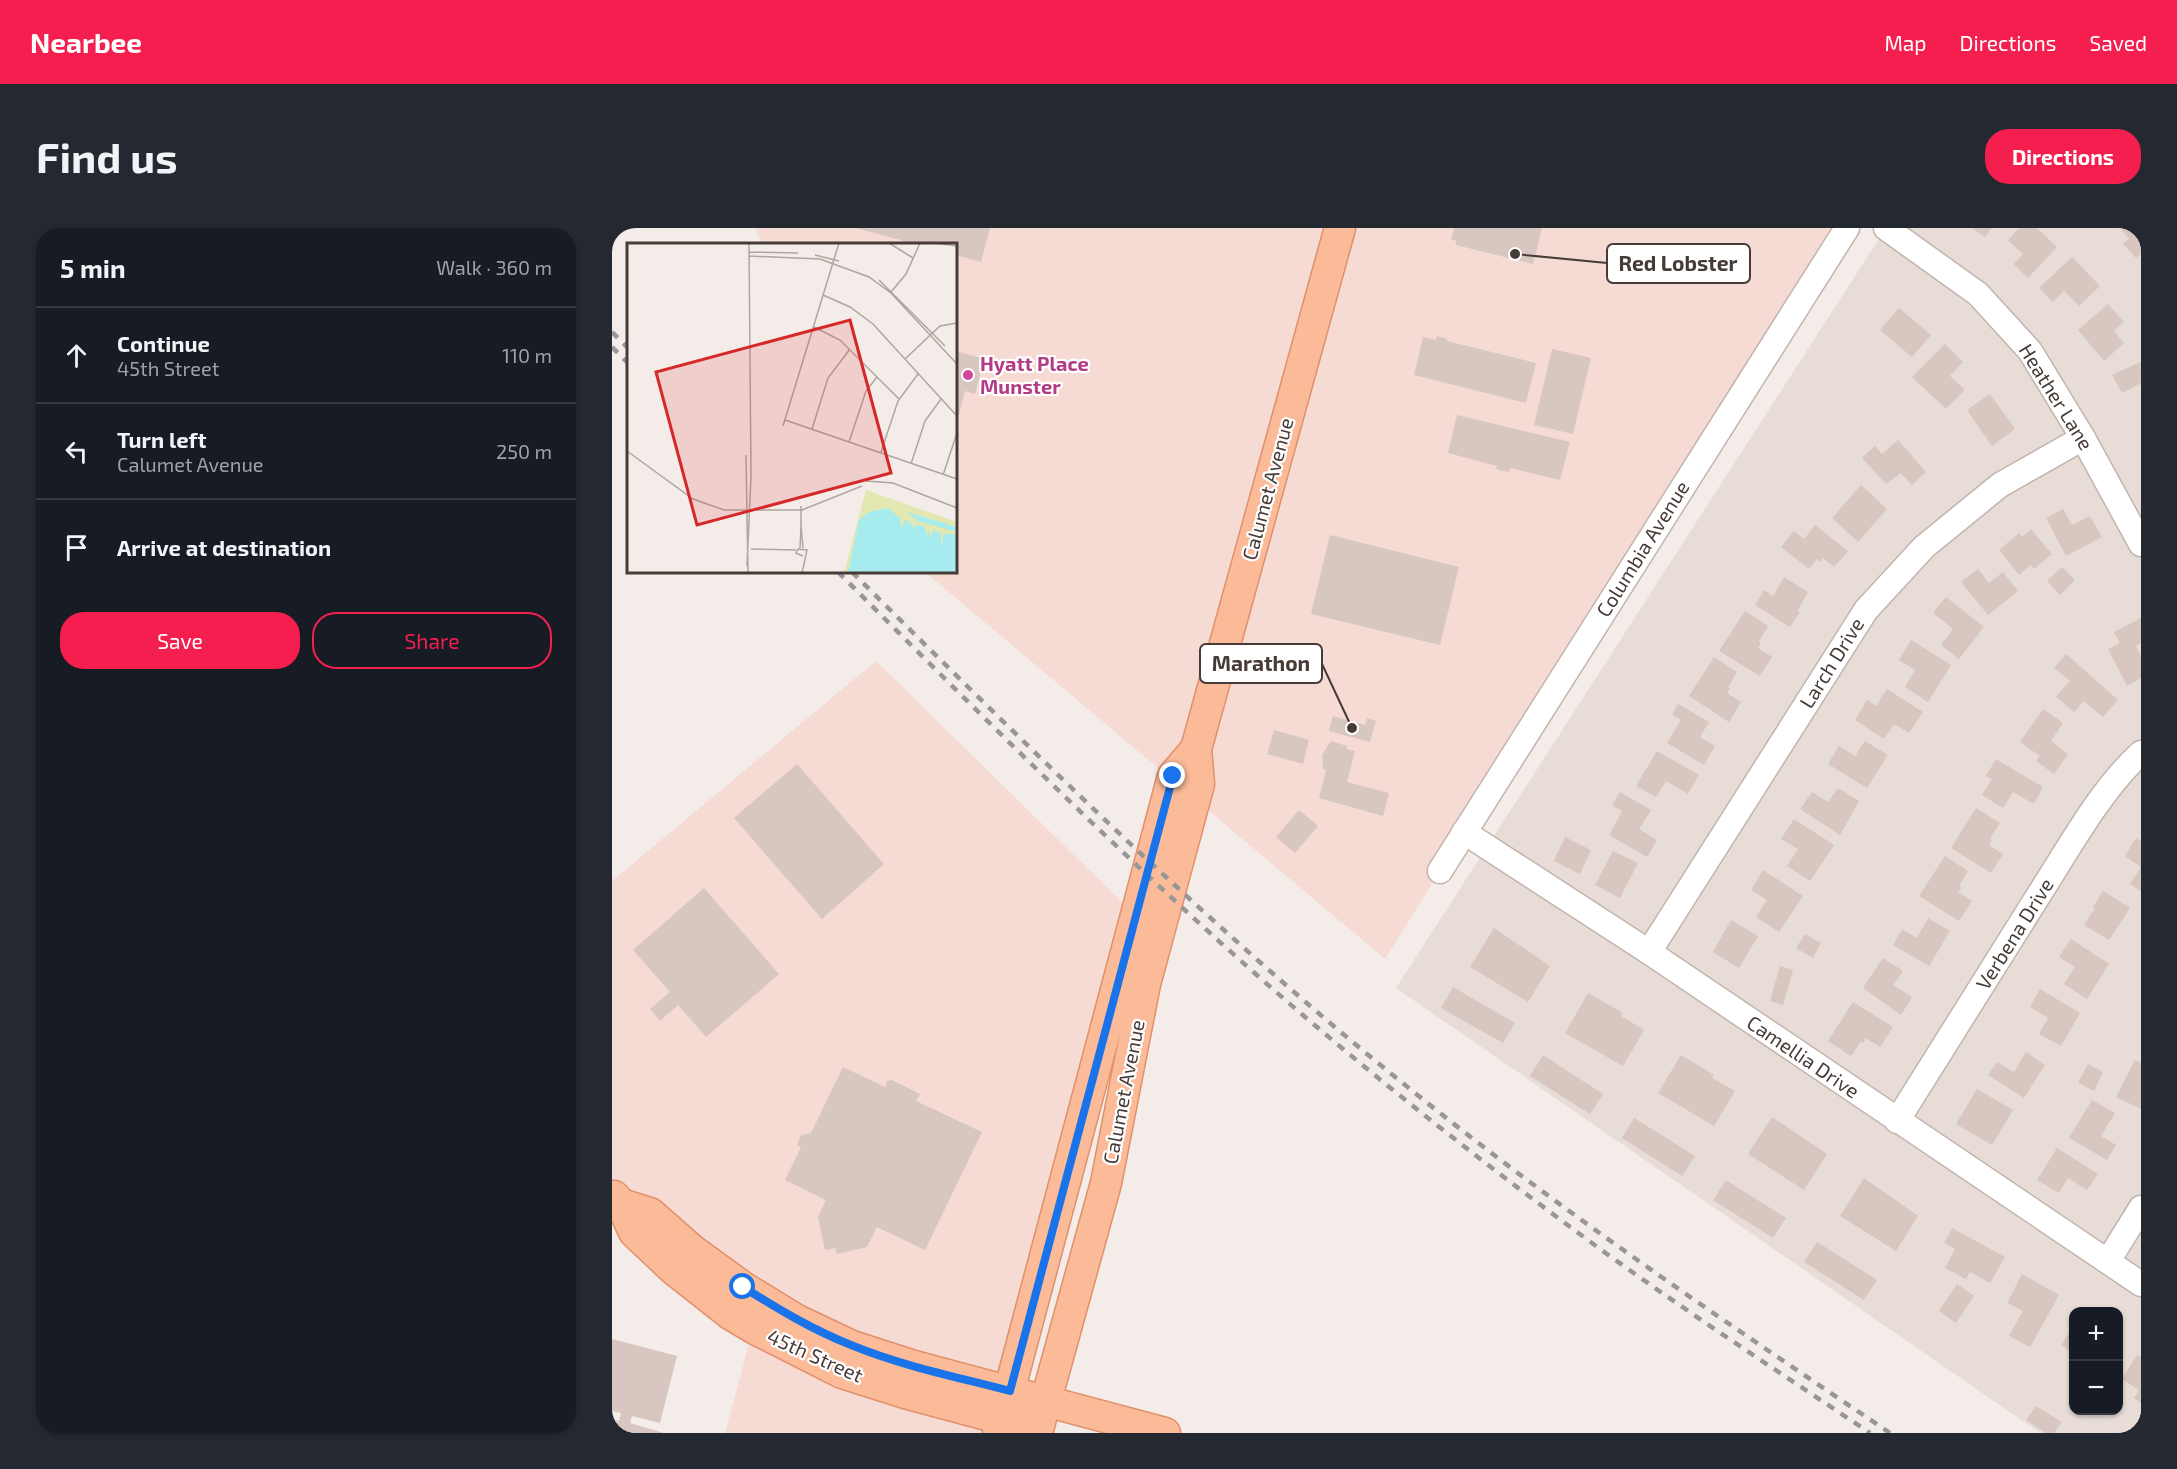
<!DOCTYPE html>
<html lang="en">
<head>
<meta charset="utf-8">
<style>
  :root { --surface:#171b24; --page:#242831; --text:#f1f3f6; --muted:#9ea1a6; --line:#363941; --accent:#f41f4e }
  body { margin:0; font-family:"Exo 2",sans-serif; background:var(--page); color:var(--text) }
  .controls { position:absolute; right:18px; bottom:18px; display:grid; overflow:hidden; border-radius:12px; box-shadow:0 2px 4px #0004 }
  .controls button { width:54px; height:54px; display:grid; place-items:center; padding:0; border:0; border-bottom:2px solid var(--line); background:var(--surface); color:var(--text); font:30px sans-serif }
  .stop { position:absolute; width:18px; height:18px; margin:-14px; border:4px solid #1a73e8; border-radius:50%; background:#fff }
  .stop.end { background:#1a73e8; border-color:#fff; box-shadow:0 2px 6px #0008 }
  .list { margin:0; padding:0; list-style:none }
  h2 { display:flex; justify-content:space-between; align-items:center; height:78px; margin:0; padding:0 24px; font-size:26px }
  h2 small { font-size:20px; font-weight:400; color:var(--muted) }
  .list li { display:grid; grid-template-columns:39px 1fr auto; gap:18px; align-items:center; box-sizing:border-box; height:96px; padding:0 24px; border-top:2px solid var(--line) }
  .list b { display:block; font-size:22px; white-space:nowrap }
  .list p { margin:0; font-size:20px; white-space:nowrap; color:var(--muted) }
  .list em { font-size:20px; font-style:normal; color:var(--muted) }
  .actions { display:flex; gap:12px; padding:18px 24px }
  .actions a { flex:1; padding:14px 0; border:2px solid var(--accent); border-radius:24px; text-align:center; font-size:21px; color:var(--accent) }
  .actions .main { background:var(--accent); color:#fff }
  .icon { flex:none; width:33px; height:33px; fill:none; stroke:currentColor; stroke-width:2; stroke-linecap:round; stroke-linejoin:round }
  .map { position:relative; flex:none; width:1529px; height:1205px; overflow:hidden; border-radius:24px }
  header { display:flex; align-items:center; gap:36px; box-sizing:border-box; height:84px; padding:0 30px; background:var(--accent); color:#fff }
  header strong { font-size:28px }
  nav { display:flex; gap:33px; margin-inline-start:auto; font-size:21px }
  .intro { display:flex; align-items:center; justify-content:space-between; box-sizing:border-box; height:144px; padding:0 36px }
  h1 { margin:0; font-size:42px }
  .button { padding:15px 27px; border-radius:24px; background:var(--accent); color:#fff; font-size:21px; font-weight:700 }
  main { display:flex; gap:36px; padding:0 36px }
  aside { flex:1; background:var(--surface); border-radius:24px; box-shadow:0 2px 4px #0004 }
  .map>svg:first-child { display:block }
  .residential { fill:#e7dcd6; fill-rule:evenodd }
  .commercial { fill:#f5dbd4 }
  .building { fill:#d8c6c1 }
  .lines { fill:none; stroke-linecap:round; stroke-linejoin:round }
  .minor-casing { stroke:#c2b4ae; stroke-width:27 }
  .major-casing { stroke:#e19069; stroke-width:33 }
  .minor { stroke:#fff; stroke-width:24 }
  .major { stroke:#fbbb99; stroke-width:30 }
  .rail { stroke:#979797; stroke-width:4.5; stroke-dasharray:8 8; stroke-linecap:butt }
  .route { stroke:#1a73e8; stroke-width:8 }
  .hotel-dot { fill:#d1479c; stroke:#fff; stroke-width:2 }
  .labels { text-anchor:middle; stroke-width:4.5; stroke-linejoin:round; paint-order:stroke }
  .hotel-label { font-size:20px; font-weight:bold; fill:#b23c85; stroke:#fff; text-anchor:start }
  .street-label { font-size:20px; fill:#473b37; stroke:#fff }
  .inset-road { fill:none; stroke:#afa5a1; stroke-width:1.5 }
  .view { fill:#d62828; fill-opacity:0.15; stroke:#d62828; stroke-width:3 }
  .inset-edge { fill:none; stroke:#473b37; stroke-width:3 }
  .leader { fill:none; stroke:#473b37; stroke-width:2 }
  .callout-dot { fill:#473b37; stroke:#fff; stroke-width:2 }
  .callout { fill:#fff; stroke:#473b37; stroke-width:2 }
  .callout-label { font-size:21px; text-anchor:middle; font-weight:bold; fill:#473b37 }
</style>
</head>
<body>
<header>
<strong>Nearbee</strong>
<nav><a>Map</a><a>Directions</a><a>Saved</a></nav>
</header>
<div class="intro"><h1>Find us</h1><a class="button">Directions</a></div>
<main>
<aside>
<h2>5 min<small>Walk · 360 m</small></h2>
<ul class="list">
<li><svg class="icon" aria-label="ahead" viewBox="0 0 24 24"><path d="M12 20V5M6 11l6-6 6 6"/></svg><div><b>Continue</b><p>45th Street</p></div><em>110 m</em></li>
<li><svg class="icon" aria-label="left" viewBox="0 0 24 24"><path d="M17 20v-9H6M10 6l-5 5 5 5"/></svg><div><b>Turn left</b><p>Calumet Avenue</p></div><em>250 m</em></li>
<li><svg class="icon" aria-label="arrive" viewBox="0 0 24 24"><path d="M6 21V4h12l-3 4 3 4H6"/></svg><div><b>Arrive at destination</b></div></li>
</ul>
<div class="actions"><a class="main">Save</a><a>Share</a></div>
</aside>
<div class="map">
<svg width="1529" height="1205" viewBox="0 0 1529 1205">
  <rect width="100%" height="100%" fill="#f4ece8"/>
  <path class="residential" d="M1274,0H1529V1205H1428L784,760ZM1462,1084H1506V1182H1462Z"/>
  <g class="commercial">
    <path d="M143,0H1232L773,731L313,344H344V16H150Z"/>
    <path d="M264,433L519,683L393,1156L240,1113L0,957V653Z"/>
    <path d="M140,1105L383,1196L381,1205H113Z"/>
  </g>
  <g class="building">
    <path d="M244,0H378L369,34L344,27V16H303Z"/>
    <path d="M842,0H930L921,36L844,17V13L839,11Z"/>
    <path d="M1360,0H1380L1373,9Z"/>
    <path d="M1407,0H1425L1445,19L1416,50L1402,36L1411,26L1396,12Z"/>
    <path d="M1508,0H1529V26L1524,30L1511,16L1517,11Z"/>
    <path d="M1460,29L1488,58L1467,78L1452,63L1441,74L1427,60Z"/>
    <path d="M1496,76L1512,94L1502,103L1512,115L1492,133L1466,102Z"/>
    <path d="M1287,80L1319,107L1300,129L1268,102Z"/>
    <path d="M825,108L835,111V113L924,135L914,175L802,147L811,109L824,112Z"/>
    <path d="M1333,116L1351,134L1338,148L1353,162L1334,181L1300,149Z"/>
    <path d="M940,121L979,130L961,206L922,197Z"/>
    <path d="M344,123L372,131L363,166L353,163L347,187L344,186Z"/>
    <path d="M1529,134V155L1510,165L1500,147Z"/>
    <path d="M1378,166L1403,201L1380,218L1355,182Z"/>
    <path d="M845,187L958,214L948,252L899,240L897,244L884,241L885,238L836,225Z"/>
    <path d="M1286,212L1314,244L1300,257L1289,245L1274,256L1250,230L1263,218L1270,226Z"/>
    <path d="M1249,257L1275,281L1246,314L1220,290Z"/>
    <path d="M1451,281L1460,297L1478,288L1490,309L1454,328L1434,290Z"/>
    <path d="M1203,297L1236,323L1222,339L1211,330L1208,334L1205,331L1197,341L1169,319L1182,303L1192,311Z"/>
    <path d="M1419,301L1440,326L1422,341L1419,337L1407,347L1387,322L1407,305L1410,309Z"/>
    <path d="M718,307L847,339L828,417L699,386Z"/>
    <path d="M1450,339L1463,352L1448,367L1435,353Z"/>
    <path d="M1366,341L1377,355L1391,344L1406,363L1376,387L1349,354Z"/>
    <path d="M1172,349L1196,364L1185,383L1188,384L1178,399L1143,377L1152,362L1161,368Z"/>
    <path d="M1334,369L1372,399L1347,431L1329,417L1341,401L1321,385Z"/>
    <path d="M1133,383L1156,398L1147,413L1149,415L1146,420L1160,429L1148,448L1107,423Z"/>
    <path d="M1529,390V415L1524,418L1529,428V450L1515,458L1496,421L1508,415L1502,404Z"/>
    <path d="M1299,412L1339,437L1316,474L1293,459L1303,442L1287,432Z"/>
    <path d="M1454,426L1506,472L1491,489L1472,473L1462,484L1444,469L1458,453L1442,440Z"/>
    <path d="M1102,429L1125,444L1116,459L1118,460L1115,465L1129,474L1117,494L1077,468Z"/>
    <path d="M1275,461L1311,484L1297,505L1282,496L1272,511L1243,492L1255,472L1264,478Z"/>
    <path d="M1066,476L1097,494L1088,509L1103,518L1092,537L1055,515L1069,492L1060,487Z"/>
    <path d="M1431,481L1451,495L1439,513L1456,526L1442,546L1424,533L1428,528L1408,514Z"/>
    <path d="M721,488L753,497L755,490L764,493L758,514L717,503Z"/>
    <path d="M662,502L697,512L691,536L655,526Z"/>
    <path d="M719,513L735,518V521L743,523L735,554L777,565L771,588L707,570L714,542L711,541L710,527Z"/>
    <path d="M1253,513L1276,527L1255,560L1216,536L1227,518L1243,528Z"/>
    <path d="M1045,523L1087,547L1076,566L1054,553L1044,569L1024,558Z"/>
    <path d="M1384,531L1431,559L1422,576L1401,564L1391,580L1370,567L1380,551L1374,548Z"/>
    <path d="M185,536L272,636L210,691L122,590Z"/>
    <path d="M1226,560L1247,573L1228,607L1188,581L1200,564L1216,574Z"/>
    <path d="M1008,564L1039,582L1027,601L1045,612L1035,629L997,607L1010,583L1000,577Z"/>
    <path d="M1364,580L1388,595L1378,610L1380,612L1377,617L1391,626L1379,645L1339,620Z"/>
    <path d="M687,582L706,598L683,625L664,609Z"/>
    <path d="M1182,591L1222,617L1198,653L1175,638L1186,621L1169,611Z"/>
    <path d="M953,609L979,622L968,646L942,633Z"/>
    <path d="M1524,610L1529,613V663L1518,656L1529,639L1513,628Z"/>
    <path d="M1001,623L1026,635L1008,670L983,657Z"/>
    <path d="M1333,628L1356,643L1347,658L1349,660L1346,664L1360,673L1347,693L1307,668Z"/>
    <path d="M1151,642L1191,668L1167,704L1144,689L1155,672L1139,662Z"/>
    <path d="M92,660L167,746L94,809L66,777L48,793L38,781L58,764L21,722Z"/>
    <path d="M1491,663L1518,680L1497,712L1472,697L1483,680L1481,679Z"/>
    <path d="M1316,690L1338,703L1317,738L1281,717L1290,701L1305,710Z"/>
    <path d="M1119,692L1146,708L1127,740L1101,724Z"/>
    <path d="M882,700L938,738L916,774L858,739Z"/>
    <path d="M1193,706L1209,715L1201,730L1184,720Z"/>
    <path d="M1459,711L1497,736L1475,771L1452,756L1463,739L1447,729Z"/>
    <path d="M1271,730L1291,743L1281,757L1300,769L1289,787L1251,760Z"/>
    <path d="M1168,738L1181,742L1171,777L1158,773Z"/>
    <path d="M841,759L903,795L891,815L829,780Z"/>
    <path d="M1428,761L1468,785L1449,818L1427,806L1436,790L1418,779Z"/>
    <path d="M976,765L1011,785L1009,788L1032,802L1011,838L953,805Z"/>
    <path d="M1241,774L1281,799L1268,819L1254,810L1251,815L1249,813L1239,828L1216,813Z"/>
    <path d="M1414,824L1433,837L1412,870L1376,847L1385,834L1402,844Z"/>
    <path d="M931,827L991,866L978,886L918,848Z"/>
    <path d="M1069,827L1102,847L1100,850L1123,863L1102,898L1046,865Z"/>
    <path d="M1523,832L1529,835V881L1504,869Z"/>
    <path d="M1476,836L1491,844L1482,863L1466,855Z"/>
    <path d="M231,839L273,859L275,853L280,852L308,866L304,873L370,904L313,1022L265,999L255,1019L225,1026L223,1020L213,1022L206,989L214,972L173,952L189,919L185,917L189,907L199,905Z"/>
    <path d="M1365,861L1401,882L1380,917L1344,896Z"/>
    <path d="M1480,872L1503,885L1489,908L1504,917L1495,932L1457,910Z"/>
    <path d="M1160,889L1215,926L1192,962L1136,926Z"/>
    <path d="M1022,890L1083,928L1070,948L1010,910Z"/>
    <path d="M1445,920L1486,946L1475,962L1456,950L1447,965L1425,952Z"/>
    <path d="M1252,950L1306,988L1284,1023L1228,988Z"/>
    <path d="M1114,952L1174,990L1161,1010L1101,972Z"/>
    <path d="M1340,1000L1393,1029L1378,1055L1358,1044L1354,1051L1333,1040L1343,1021L1332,1015Z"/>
    <path d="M1205,1014L1265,1052L1252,1072L1192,1034Z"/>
    <path d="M1410,1046L1447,1067L1418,1119L1397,1108L1411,1083L1395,1075Z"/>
    <path d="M1345,1056L1362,1068L1344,1095L1327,1083Z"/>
    <path d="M1462,1098V1125L1449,1117Z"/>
    <path d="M0,1111L65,1128L48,1195L20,1188L18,1195L52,1205H0V1191L7,1193L9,1185L0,1183Z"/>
    <path d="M1525,1127L1529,1129V1175L1522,1170L1527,1162L1510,1151Z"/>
    <path d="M1424,1178L1450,1194L1442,1205H1434L1414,1192Z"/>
  </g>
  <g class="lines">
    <g class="minor-casing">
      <g id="minor">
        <path d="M1274,0L1366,66L1418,123L1471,210L1529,316"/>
        <path d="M852,604L1037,724L1529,1056"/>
        <path d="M828,643L1235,0"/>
        <path d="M1037,724L1254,382L1312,319L1388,257L1471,210"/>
        <path d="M1285,893C1333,817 1381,741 1428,665C1457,620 1489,561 1529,525"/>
        <path d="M1496,1033L1529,980"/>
      </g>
    </g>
    <g class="major-casing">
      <g id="major">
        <path d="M2,968L9,976L22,1004L61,1041L118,1086L143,1101L230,1145L293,1165L408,1196"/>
        <path d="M9,976L38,985L79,1021L131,1059L185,1092L240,1118L302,1138L553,1205"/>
        <path d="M386,1205L561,548L584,521"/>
        <path d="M425,1205L494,955L533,756L587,556L584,521L728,0"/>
      </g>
    </g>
    <use href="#minor" class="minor"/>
    <use href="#major" class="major"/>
    <g class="rail">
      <path d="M0,104L16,120"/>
      <path d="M0,119L16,135"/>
      <path d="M226,344C371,489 516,635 671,770C775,860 884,945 995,1026C1081,1088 1170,1146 1258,1205"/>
      <path d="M240,344C420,523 600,702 798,861C951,985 1115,1095 1278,1205"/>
    </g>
  </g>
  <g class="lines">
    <path class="route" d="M131,1059C166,1081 201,1102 239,1117C290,1138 345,1149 398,1163L561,548"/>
  </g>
  <circle class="hotel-dot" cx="356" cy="147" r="6"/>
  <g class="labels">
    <g class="hotel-label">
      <text x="368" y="143">Hyatt Place<tspan x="368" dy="23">Munster</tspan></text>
    </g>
    <g class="street-label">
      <text transform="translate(1444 169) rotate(58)" y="7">Heather Lane</text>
      <text transform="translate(656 261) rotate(-75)" y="7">Calumet Avenue</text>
      <text transform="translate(1031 321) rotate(-58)" y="7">Columbia Avenue</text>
      <text transform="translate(1220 435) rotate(-58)" y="7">Larch Drive</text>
      <text transform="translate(1403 706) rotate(-58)" y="7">Verbena Drive</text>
      <text transform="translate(1191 829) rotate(34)" y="7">Camellia Drive</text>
      <text transform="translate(512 864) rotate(-79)" y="7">Calumet Avenue</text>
      <text transform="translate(203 1128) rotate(24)" y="7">45th Street</text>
    </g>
  </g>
  <g transform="translate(15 15)">
    <rect width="330" height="330" fill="#f4ece8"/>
    <path d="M239,247L330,279V330H217Z" fill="#e3e7b2"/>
    <path d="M261,265L273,275L274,286L278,277L282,279L281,285L284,279L287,286L289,281L298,284L299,295L301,286L304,295L306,287L314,290V305L317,291H330V330H221L232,277L242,269ZM280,269L330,284V289L291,278Z" fill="#a6ecee"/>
    <path class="inset-road" d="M262,0L286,15M308,0L330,3M122,9L171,10M188,12L212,18M122,13L193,16L242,34L264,50L330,121M252,37L318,103M264,49L279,31L293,0M196,52L223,64L246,81L330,173M187,84L213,97L272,156M278,116L313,83L330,80M158,177L330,236M156,183L212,0M185,186L201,135L223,106M222,199L239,148L250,134M0,208L66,256L97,267H175L235,243M254,209L271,158L291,131M119,212L121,330M284,221L298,178L314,156M316,232L330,190M239,238L266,240L330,265M174,283V263M173,305L174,283L176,305M124,306L169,307M120,323L124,234L122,0M175,330L180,307L171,306L169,310L176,313"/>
    <path class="view" d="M223,77L264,230L70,282L29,129Z"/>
    <rect width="330" height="330" class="inset-edge"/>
  </g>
  <path class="leader" d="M903 26L995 35M740 500L710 436"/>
  <g class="callout-dot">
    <circle cx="903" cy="26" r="6"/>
    <circle cx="740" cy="500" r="6"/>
  </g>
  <g class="callout">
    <rect x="995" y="16" width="143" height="39" rx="6"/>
    <rect x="588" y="416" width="122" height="39" rx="6"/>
  </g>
  <g class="callout-label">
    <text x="1066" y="43">Red Lobster</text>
    <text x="649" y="443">Marathon</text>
  </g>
</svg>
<div class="controls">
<button>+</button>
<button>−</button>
</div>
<div class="stop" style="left:131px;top:1059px"></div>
<div class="stop end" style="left:561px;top:548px"></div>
</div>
</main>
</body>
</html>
